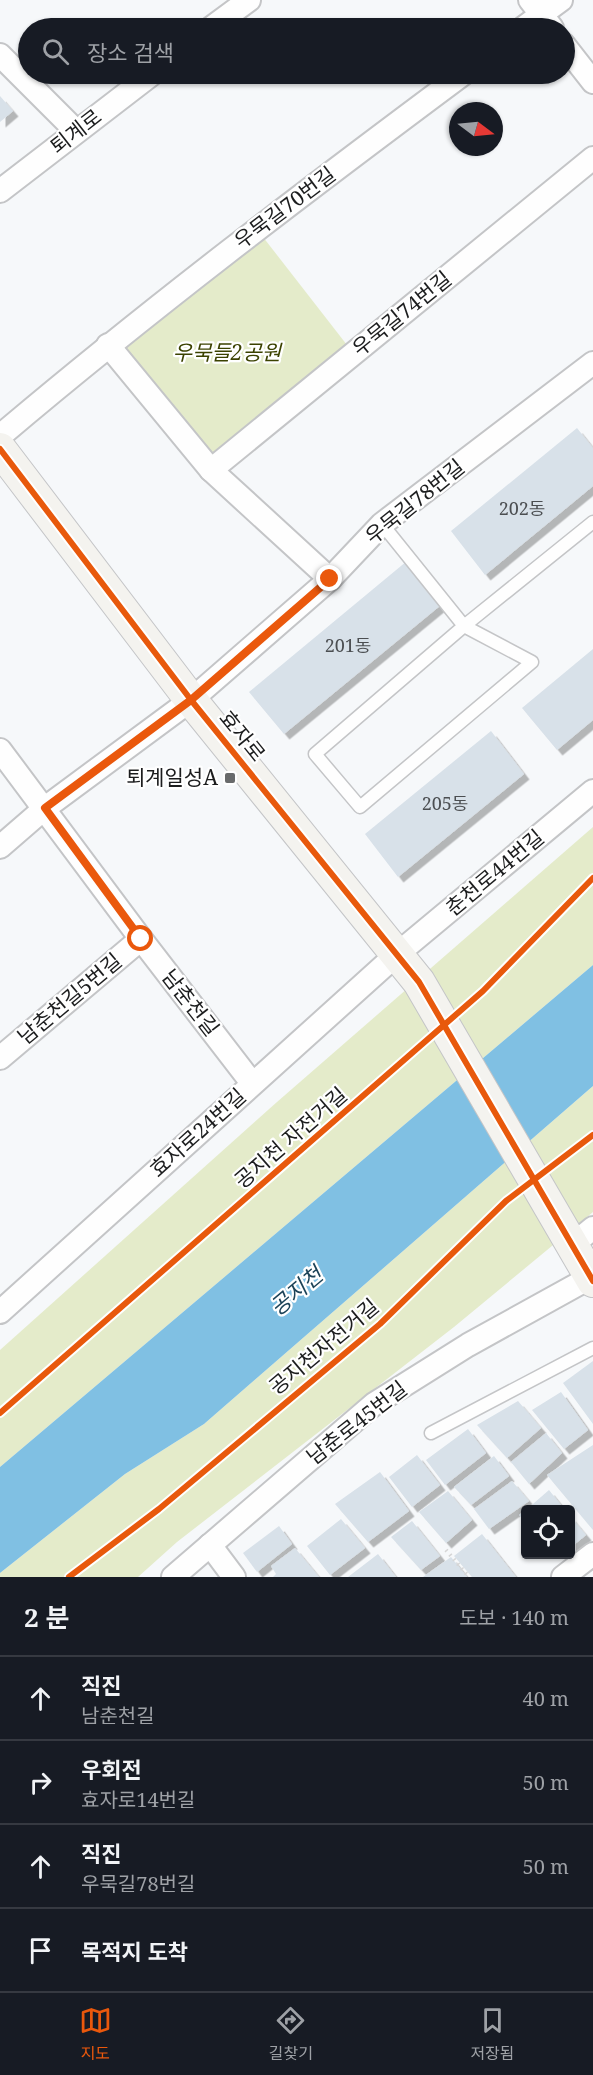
<!DOCTYPE html>
<html lang="ko">
<head>
<meta charset="utf-8">
<style>
  :root { --surface:#171b24; --page:#242831; --text:#f1f3f6; --muted:#9ea1a6; --line:#363941; --accent:#ea580c }
  body { margin:0; font-family:"Noto Serif","Noto Sans KR",serif; background:var(--page); color:var(--text) }
  .controls { position:absolute; right:18px; bottom:18px; display:grid; overflow:hidden; border-radius:6px; box-shadow:0 2px 4px #0004 }
  .controls button { width:54px; height:54px; display:grid; place-items:center; padding:0; border:0; border-bottom:2px solid var(--line); background:var(--surface); color:var(--text); font:30px sans-serif }
  .compass { position:absolute; left:449px; top:102px; width:54px; height:54px; border-radius:50%; background:var(--surface); box-shadow:0 2px 4px #0004; rotate:106deg }
  .stop { position:absolute; width:18px; height:18px; margin:-14px; border:4px solid #ea580c; border-radius:50%; background:#fff }
  .stop.end { background:#ea580c; border-color:#fff; box-shadow:0 2px 6px #0008 }
  .list { margin:0; padding:0; list-style:none }
  h2 { display:flex; justify-content:space-between; align-items:center; height:78px; margin:0; padding:0 24px; font-size:26px }
  h2 small { font-size:20px; font-weight:400; color:var(--muted) }
  .list li { display:grid; grid-template-columns:39px 1fr auto; gap:18px; align-items:center; box-sizing:border-box; height:84px; padding:0 24px; border-top:2px solid var(--line) }
  .list b { display:block; font-size:22px; white-space:nowrap }
  .list p { margin:0; font-size:20px; white-space:nowrap; color:var(--muted) }
  .list em { font-size:20px; font-style:normal; color:var(--muted) }
  .icon { flex:none; width:33px; height:33px; fill:none; stroke:currentColor; stroke-width:2; stroke-linecap:round; stroke-linejoin:round }
  .map { position:relative; flex:none; width:593px; height:1577px; overflow:hidden }
  .search { position:absolute; background:var(--surface); box-shadow:0 2px 4px #0004; left:18px; right:18px; top:18px; height:66px; display:flex; align-items:center; gap:15px; box-sizing:border-box; padding:0 21px; border-radius:33px; color:var(--muted); font-size:22px }
  .sheet { height:414px; background:var(--surface) }
  nav { display:flex; justify-content:space-around; align-items:center; box-sizing:border-box; height:84px; border-top:2px solid var(--line); background:var(--surface); font-size:16px; color:var(--muted) }
  nav a { display:grid; justify-items:center; gap:3px }
  nav .on { color:var(--accent) }
  .map>svg:first-child { display:block }
  .green { fill:#e4ebca }
  .water { fill:#80c0e3 }
  .building { fill:#d8e1e9; filter:url(#shadow) }
  .lines { fill:none; stroke-linecap:round; stroke-linejoin:round }
  .lane-casing { stroke:#c4c5c7; stroke-width:15 }
  .street-casing { stroke:#c4c5c7; stroke-width:26 }
  .secondary-casing { stroke:#c4c5c7; stroke-width:34 }
  .path { stroke:#d6d6d6; stroke-width:4; stroke-dasharray:1.5 4.5; stroke-linecap:butt }
  .lane { stroke:#fefefe; stroke-width:12 }
  .street { stroke:#fefefe; stroke-width:22 }
  .secondary { stroke:#f4f3ef; stroke-width:32 }
  .cycleway-casing { stroke:#fff; stroke-width:10 }
  .cycleway { stroke:#e8590c; stroke-width:6 }
  .route { stroke:#ea580c; stroke-width:8 }
  .poi-dot { fill:#686a6b; stroke:#fff; stroke-width:2 }
  .labels { text-anchor:middle; stroke-width:4.5; stroke-linejoin:round; paint-order:stroke }
  .number-label { font-size:18px; fill:#4b4e51 }
  .street-label { font-size:21px; fill:#1c1d1e; stroke:#fff }
  .park-label { font-size:21px; font-style:italic; fill:#3b4200; stroke:#fff }
  .poi-label { font-size:21px; fill:#1c1d1e; stroke:#fff; text-anchor:end }
  .water-label { font-size:22px; font-style:italic; fill:#1c4358; stroke:#fff }
</style>
</head>
<body>
<div class="map">
<svg width="593" height="1577" viewBox="0 0 593 1577">
  <defs>
    <filter id="shadow"><feDropShadow dx="5.5" dy="5.5" stdDeviation="0" flood-color="#0004"/></filter>
  </defs>
  <rect width="100%" height="100%" fill="#f6f8fa"/>
  <g class="green">
    <path d="M256,228L354,354L211,470L108,345Z"/>
    <path d="M593,827V965L0,1467V1350L277,1102Z"/>
    <path d="M593,1086V1212L454,1327L177,1542L138,1577H0V1573L125,1474L204,1424Z"/>
  </g>
  <path class="water" d="M593,965V1086L204,1424L125,1474L0,1573V1467Z"/>
  <g class="building">
    <path d="M0,96L13,111L0,122Z"/>
    <path d="M577,428L593,448V486L485,575L451,531Z"/>
    <path d="M413,556L447,600L284,734L249,692Z"/>
    <path d="M593,649V720L557,750L522,708Z"/>
    <path d="M491,731L524,774L398,877L365,834Z"/>
    <path d="M593,1361V1424L563,1383Z"/>
    <path d="M561,1392L588,1430L564,1449L532,1410Z"/>
    <path d="M518,1401L541,1428L507,1458L477,1425Z"/>
    <path d="M468,1429L486,1453L445,1485L426,1460Z"/>
    <path d="M546,1433L562,1453L529,1484L511,1462Z"/>
    <path d="M593,1445V1530L547,1475Z"/>
    <path d="M417,1455L440,1485L412,1507L389,1477Z"/>
    <path d="M494,1456L509,1476L471,1505L454,1487Z"/>
    <path d="M380,1472L409,1511L368,1542L335,1504Z"/>
    <path d="M512,1481L529,1501L489,1529L474,1509Z"/>
    <path d="M549,1490L565,1510H526Z"/>
    <path d="M448,1491L472,1520L446,1543L419,1512Z"/>
    <path d="M526,1510V1522L519,1515Z"/>
    <path d="M570,1516L586,1535L570,1548Z"/>
    <path d="M341,1519L365,1548L330,1575L307,1546Z"/>
    <path d="M412,1521L440,1556L421,1570L391,1537Z"/>
    <path d="M279,1526L292,1544L257,1572L243,1553Z"/>
    <path d="M482,1534L516,1577H472L454,1556Z"/>
    <path d="M295,1548L319,1577H273L276,1574L271,1566Z"/>
    <path d="M378,1554L396,1577H348Z"/>
    <path d="M451,1557L467,1577H423Z"/>
  </g>
  <g class="lines">
    <g class="lane-casing">
      <g id="lane">
        <path d="M382,524L464,626L532,662L360,807L315,754L464,626L593,522"/>
        <path d="M431,1433L593,1348"/>
      </g>
    </g>
    <g class="street-casing">
      <g id="street">
        <path d="M530,0L552,28"/>
        <path d="M211,28L249,0"/>
        <path d="M523,28L561,0"/>
        <path d="M564,45L593,82"/>
        <path d="M0,55L76,131"/>
        <path d="M0,191L152,74"/>
        <path d="M108,345L211,470L330,579"/>
        <path d="M0,436C150,309 306,191 463,74"/>
        <path d="M211,470L593,158"/>
        <path d="M0,750L141,939L252,1083"/>
        <path d="M0,847L45,808L191,700L330,579L382,524L593,363"/>
        <path d="M0,1058L141,939"/>
        <path d="M571,1246L593,1228"/>
        <path d="M0,1312L396,955L593,791"/>
        <path d="M210,1545L234,1577"/>
        <path d="M173,1577L374,1404L468,1345L591,1277"/>
        <path d="M563,1577L593,1554"/>
      </g>
    </g>
    <g class="secondary-casing">
      <path id="secondary" d="M0,449L191,700L419,982L593,1281"/>
    </g>
    <path class="path" d="M446,1550L469,1577"/>
    <use href="#lane" class="lane"/>
    <use href="#street" class="street"/>
    <use href="#secondary" class="secondary"/>
    <g class="cycleway-casing">
      <g id="cycleway">
        <path d="M0,449L191,700L419,982L593,1281"/>
        <path d="M0,1413L483,991L593,878"/>
        <path d="M69,1577L159,1509L380,1324L506,1201L593,1135"/>
      </g>
    </g>
    <use href="#cycleway" class="cycleway"/>
  </g>
  <g class="lines">
    <path class="route" d="M141,939L45,808L191,700L330,579"/>
  </g>
  <rect class="poi-dot" x="224" y="772" width="12" height="12" rx="3"/>
  <g class="labels">
    <g class="number-label">
      <text x="522" y="515">202동</text>
      <text x="348" y="652">201동</text>
      <text x="445" y="810">205동</text>
    </g>
    <g class="street-label">
      <text transform="translate(76 132) rotate(-38)" y="7">퇴계로</text>
      <text transform="translate(285 208) rotate(-37)" y="7">우묵길70번길</text>
      <text transform="translate(402 314) rotate(-39)" y="7">우묵길74번길</text>
      <text transform="translate(415 502) rotate(-39)" y="7">우묵길78번길</text>
      <text transform="translate(242 736) rotate(51)" y="7">효자로</text>
      <text transform="translate(495 873) rotate(-40)" y="7">춘천로44번길</text>
      <text transform="translate(70 999) rotate(-40)" y="7">남춘천길5번길</text>
      <text transform="translate(190 1003) rotate(52)" y="7">남춘천길</text>
      <text transform="translate(198 1133) rotate(-42)" y="7">효자로24번길</text>
      <text transform="translate(291 1138) rotate(-41)" y="7">공지천 자전거길</text>
      <text transform="translate(324 1347) rotate(-40)" y="7">공지천자전거길</text>
      <text transform="translate(357 1423) rotate(-38)" y="7">남춘로45번길</text>
    </g>
    <g class="park-label">
      <text x="227" y="360">우묵들2공원</text>
    </g>
    <g class="poi-label">
      <text x="218" y="785">퇴계일성A</text>
    </g>
    <g class="water-label">
      <text transform="translate(296 1291) rotate(-40)" y="8">공지천</text>
    </g>
  </g>
</svg>
<div class="controls">
<button><svg class="icon" aria-label="locate" viewBox="0 0 24 24"><circle cx="12" cy="12" r="6"/><path d="M12 2v4M12 18v4M2 12h4M18 12h4"/></svg></button>
</div>
<svg class="compass" viewBox="-18 -18 36 36"><path d="M0-13l5 13h-10z" fill="#e53935"/><path d="M0 13l5-13h-10z" fill="#9ea1a6"/></svg>
<div class="stop" style="left:141px;top:939px"></div>
<div class="stop end" style="left:330px;top:579px"></div>
<div class="search"><svg class="icon" aria-label="search" viewBox="0 0 24 24"><circle cx="10" cy="10" r="6"/><path d="M15 15l6 6"/></svg>장소 검색</div>
</div>
<section class="sheet">
<h2>2 분<small>도보 · 140 m</small></h2>
<ul class="list">
<li><svg class="icon" aria-label="ahead" viewBox="0 0 24 24"><path d="M12 20V5M6 11l6-6 6 6"/></svg><div><b>직진</b><p>남춘천길</p></div><em>40 m</em></li>
<li><svg class="icon" aria-label="right" viewBox="0 0 24 24"><path d="M7 20v-9h11M14 6l5 5-5 5"/></svg><div><b>우회전</b><p>효자로14번길</p></div><em>50 m</em></li>
<li><svg class="icon" aria-label="ahead" viewBox="0 0 24 24"><path d="M12 20V5M6 11l6-6 6 6"/></svg><div><b>직진</b><p>우묵길78번길</p></div><em>50 m</em></li>
<li><svg class="icon" aria-label="arrive" viewBox="0 0 24 24"><path d="M6 21V4h12l-3 4 3 4H6"/></svg><div><b>목적지 도착</b></div></li>
</ul>
</section>
<nav>
<a class="on"><svg class="icon" aria-label="map" viewBox="0 0 24 24"><path d="M3 6l6-2 6 2 6-2v14l-6 2-6-2-6 2zM9 4v14M15 6v14"/></svg>지도</a>
<a><svg class="icon" aria-label="directions" viewBox="0 0 24 24"><path d="M12 3l9 9-9 9-9-9zM9 14v-3h6M13 9l2 2-2 2"/></svg>길찾기</a>
<a><svg class="icon" aria-label="saved" viewBox="0 0 24 24"><path d="M7 4h10v16l-5-4-5 4z"/></svg>저장됨</a>
</nav>
</body>
</html>
